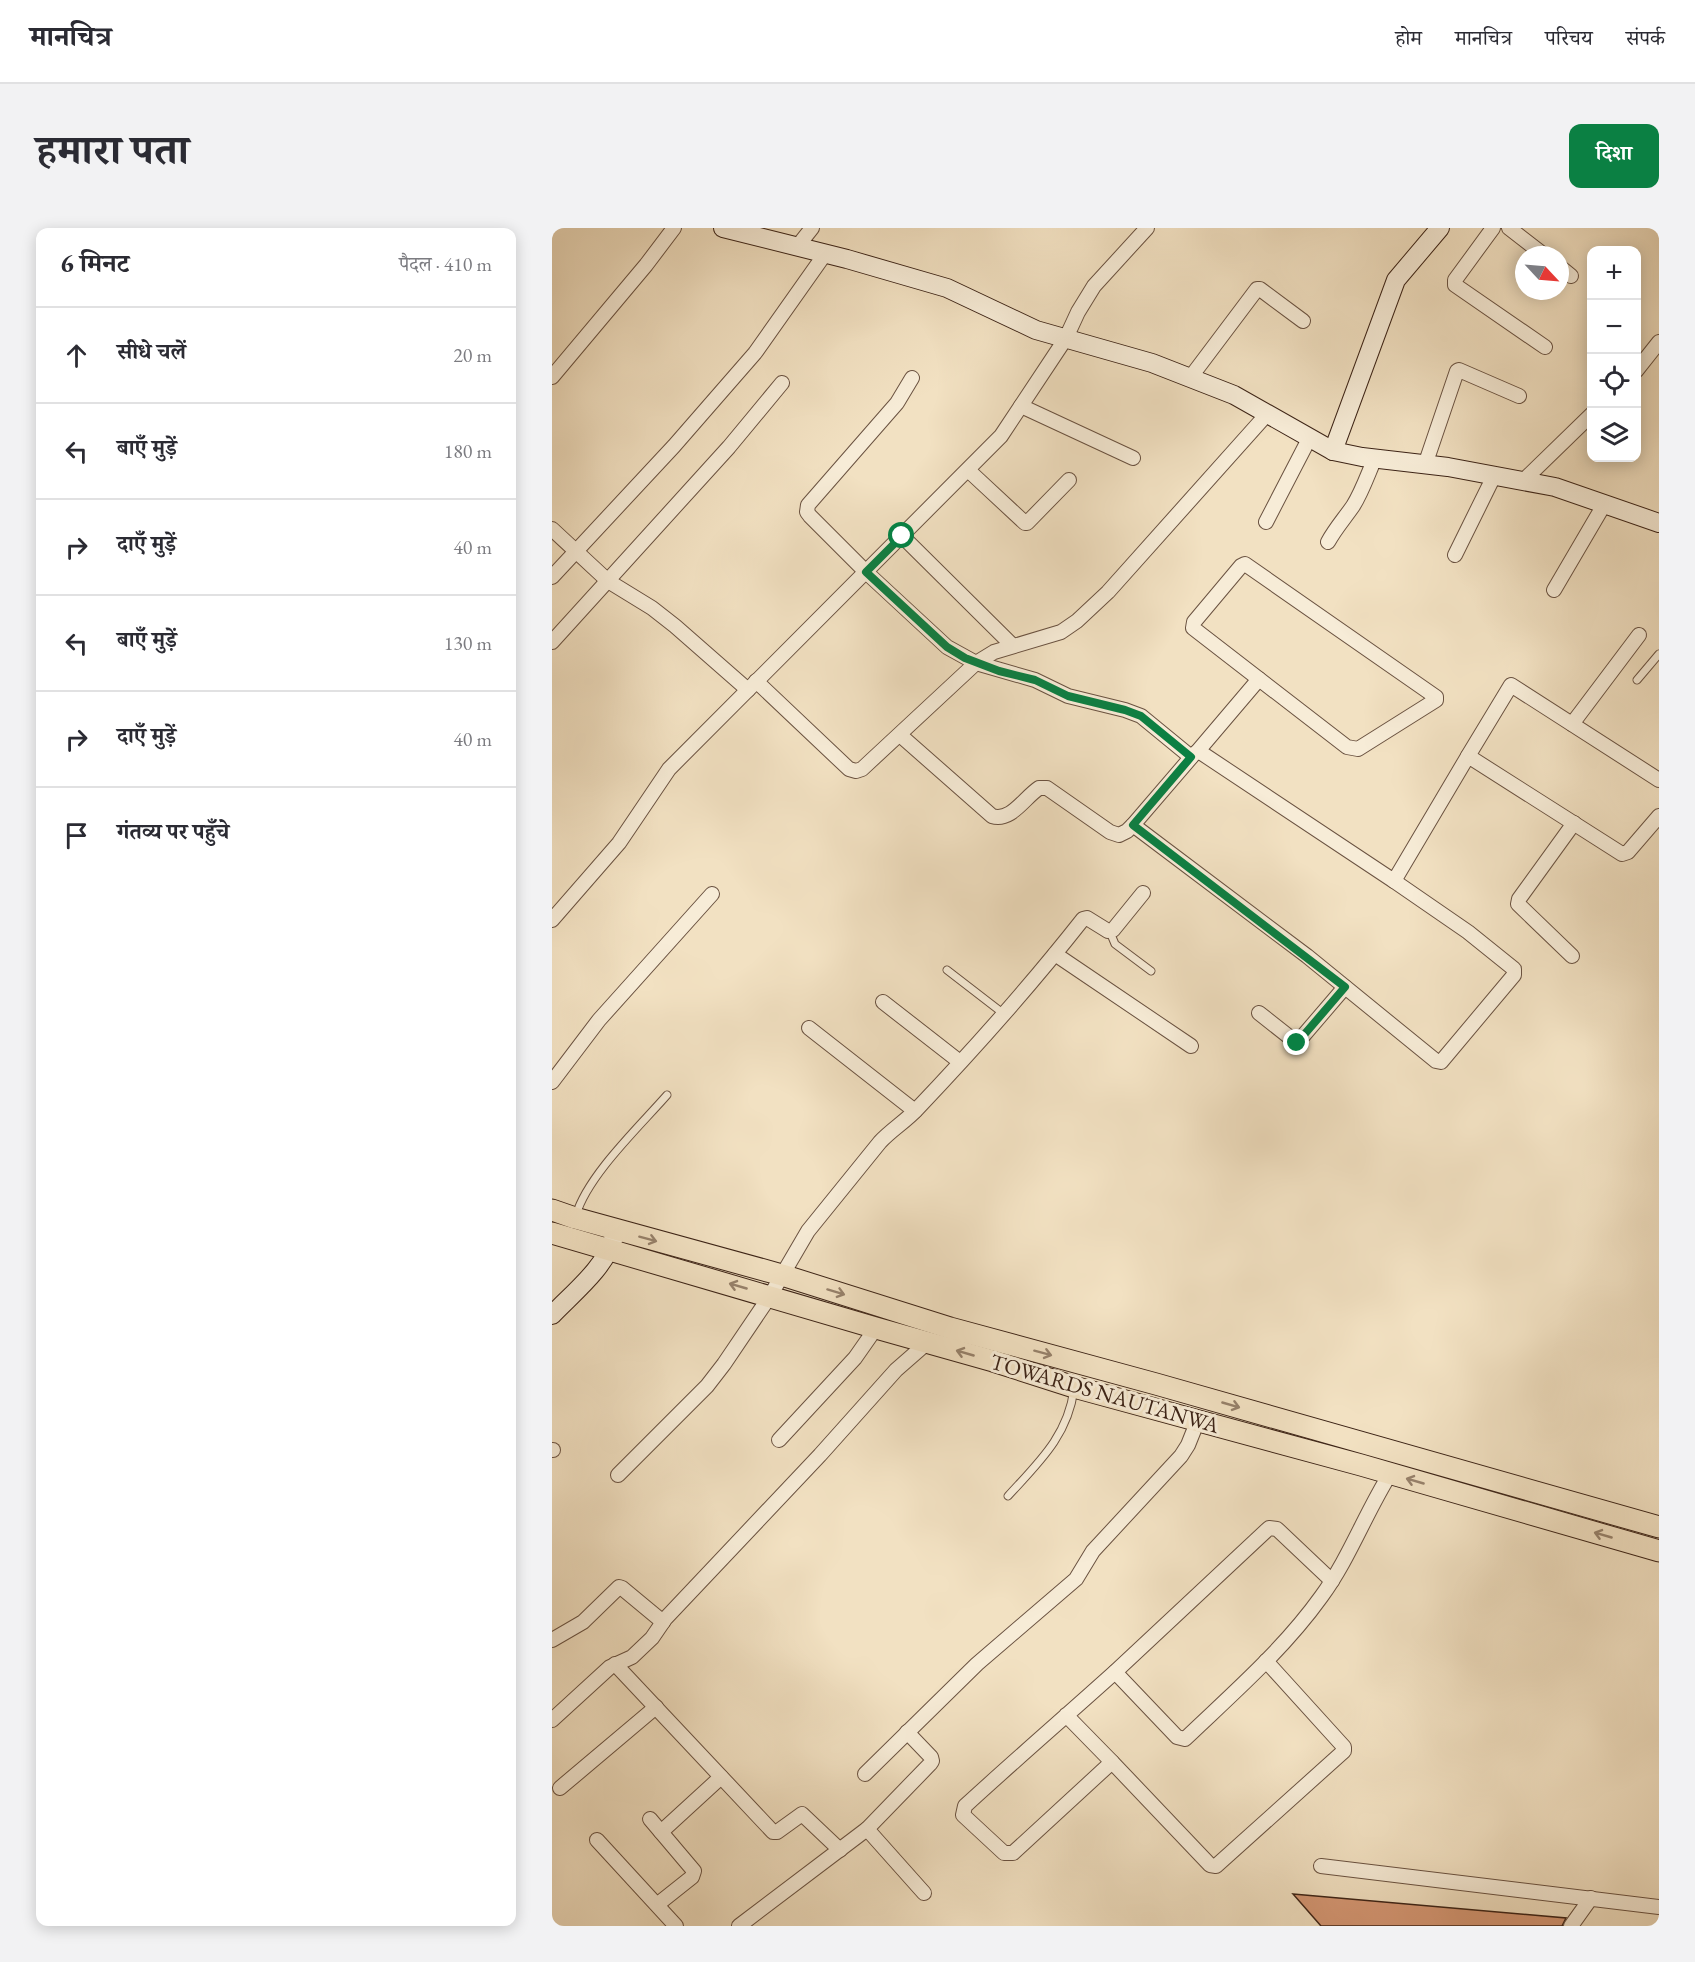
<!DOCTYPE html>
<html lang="hi">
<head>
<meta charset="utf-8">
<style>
  :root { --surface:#fff; --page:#f2f2f3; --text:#2b2b33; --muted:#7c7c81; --line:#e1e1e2; --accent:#0b8043 }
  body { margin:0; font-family:"EB Garamond","Noto Serif Devanagari",serif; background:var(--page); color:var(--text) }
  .controls { position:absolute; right:18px; top:18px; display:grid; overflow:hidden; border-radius:12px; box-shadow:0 3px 15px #0003 }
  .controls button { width:54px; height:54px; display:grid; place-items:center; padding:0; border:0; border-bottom:2px solid var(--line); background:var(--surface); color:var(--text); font:30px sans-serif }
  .compass { position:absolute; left:963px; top:18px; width:54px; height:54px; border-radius:50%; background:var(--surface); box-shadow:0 3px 15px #0003; rotate:116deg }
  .stop { position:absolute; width:18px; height:18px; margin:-14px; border:4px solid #0b8043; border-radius:50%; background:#fff }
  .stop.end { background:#0b8043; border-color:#fff; box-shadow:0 2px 6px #0008 }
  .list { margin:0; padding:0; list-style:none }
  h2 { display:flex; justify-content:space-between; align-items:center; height:78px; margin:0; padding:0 24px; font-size:26px }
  h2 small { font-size:20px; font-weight:400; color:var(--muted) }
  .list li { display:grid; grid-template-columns:39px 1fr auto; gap:18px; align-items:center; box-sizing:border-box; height:96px; padding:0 24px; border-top:2px solid var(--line) }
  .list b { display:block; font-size:22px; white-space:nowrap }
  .list em { font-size:20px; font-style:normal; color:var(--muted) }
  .icon { flex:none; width:33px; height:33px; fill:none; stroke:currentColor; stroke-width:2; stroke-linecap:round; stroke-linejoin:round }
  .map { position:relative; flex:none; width:1107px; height:1698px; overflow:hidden; border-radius:12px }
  header { display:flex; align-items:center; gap:36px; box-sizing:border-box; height:84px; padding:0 30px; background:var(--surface); border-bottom:2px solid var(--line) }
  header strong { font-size:28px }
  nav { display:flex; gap:33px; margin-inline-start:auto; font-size:21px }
  .intro { display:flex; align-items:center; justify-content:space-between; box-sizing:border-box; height:144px; padding:0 36px }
  h1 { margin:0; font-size:42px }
  .button { padding:15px 27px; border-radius:12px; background:var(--accent); color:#fff; font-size:21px; font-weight:700 }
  main { display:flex; gap:36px; padding:0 36px }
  aside { flex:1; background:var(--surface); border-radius:12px; box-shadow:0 3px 15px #0003 }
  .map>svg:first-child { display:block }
  .building { fill:#d59774; stroke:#3c2316; stroke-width:1.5 }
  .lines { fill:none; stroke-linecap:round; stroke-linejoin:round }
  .lane-casing { stroke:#6a5241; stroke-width:9 }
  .street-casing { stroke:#6a5241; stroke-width:16 }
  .secondary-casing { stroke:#3c2316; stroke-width:20 }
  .primary-casing { stroke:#3c2316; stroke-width:23 }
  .lane { stroke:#f7ecd7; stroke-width:7 }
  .street { stroke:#f7ecd7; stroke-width:14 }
  .secondary { stroke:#f7ecd7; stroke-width:18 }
  .primary { stroke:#f2e1c2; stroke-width:21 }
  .oneway { stroke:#97826c }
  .route { stroke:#0b8043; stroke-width:8 }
  .labels { text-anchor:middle; stroke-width:6; stroke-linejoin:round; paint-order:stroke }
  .street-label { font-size:22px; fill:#3c2316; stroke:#f7ecd7 }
</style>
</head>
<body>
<header>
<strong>मानचित्र</strong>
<nav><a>होम</a><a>मानचित्र</a><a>परिचय</a><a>संपर्क</a></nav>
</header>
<div class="intro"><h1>हमारा पता</h1><a class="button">दिशा</a></div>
<main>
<aside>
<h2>6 मिनट<small>पैदल · 410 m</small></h2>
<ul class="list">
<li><svg class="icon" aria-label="ahead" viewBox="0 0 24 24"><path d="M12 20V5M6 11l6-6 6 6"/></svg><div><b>सीधे चलें</b></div><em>20 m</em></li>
<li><svg class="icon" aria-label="left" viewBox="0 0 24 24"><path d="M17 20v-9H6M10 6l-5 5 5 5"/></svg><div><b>बाएँ मुड़ें</b></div><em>180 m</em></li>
<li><svg class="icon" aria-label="right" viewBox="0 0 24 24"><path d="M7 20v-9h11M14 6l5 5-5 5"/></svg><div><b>दाएँ मुड़ें</b></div><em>40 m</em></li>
<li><svg class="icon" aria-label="left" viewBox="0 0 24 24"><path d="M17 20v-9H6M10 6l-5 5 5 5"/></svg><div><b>बाएँ मुड़ें</b></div><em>130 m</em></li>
<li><svg class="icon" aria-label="right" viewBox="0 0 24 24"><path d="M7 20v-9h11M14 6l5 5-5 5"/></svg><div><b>दाएँ मुड़ें</b></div><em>40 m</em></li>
<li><svg class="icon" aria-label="arrive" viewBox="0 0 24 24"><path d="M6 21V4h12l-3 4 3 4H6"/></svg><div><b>गंतव्य पर पहुँचे</b></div></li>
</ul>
</aside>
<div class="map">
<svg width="1107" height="1698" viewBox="0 0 1107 1698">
  <rect width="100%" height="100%" fill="#f2e1c2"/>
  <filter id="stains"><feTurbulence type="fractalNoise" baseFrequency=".00333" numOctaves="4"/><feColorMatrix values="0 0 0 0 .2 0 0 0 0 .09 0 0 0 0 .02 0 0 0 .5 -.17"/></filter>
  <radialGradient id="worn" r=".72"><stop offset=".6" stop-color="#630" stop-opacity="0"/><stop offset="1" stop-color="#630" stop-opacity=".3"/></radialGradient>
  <path class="building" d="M741,1666L1014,1690L1010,1698H769Z"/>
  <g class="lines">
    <g class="lane-casing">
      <g id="lane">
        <path d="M1085,452L1107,426"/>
        <path d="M558,704L563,716L599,743"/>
        <path d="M395,742L452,786"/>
        <path d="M24,987C36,947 87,899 115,867"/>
        <path d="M456,1268C486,1235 516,1208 522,1161"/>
      </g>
    </g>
    <g class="street-casing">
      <g id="street">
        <path d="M941,0L903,52V57L993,119"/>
        <path d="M957,0L992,27"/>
        <path d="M245,19L260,0"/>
        <path d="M1008,39L1019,48"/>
        <path d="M1084,143L1107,114"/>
        <path d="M0,149L94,37L122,0"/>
        <path d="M360,150L345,175L256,277L255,284L258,288L314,344L395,419L424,435L483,452L516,468L573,482L589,488L639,529"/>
        <path d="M638,150L705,61H708L751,93"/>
        <path d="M469,178L581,230"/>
        <path d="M873,237L905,143L907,142L967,168"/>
        <path d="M416,242L473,295H475L517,252"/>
        <path d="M971,253L1040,186"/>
        <path d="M714,294L758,209"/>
        <path d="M0,301L56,353L100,380L123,398L196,462"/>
        <path d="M350,308L460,417"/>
        <path d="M776,314C783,301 792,291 801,278C810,264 816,246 823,230"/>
        <path d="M903,327L942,248"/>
        <path d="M693,336L884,469V472L806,521L795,519L641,400L642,394L689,338Z"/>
        <path d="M0,349L122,218L203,125L273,26"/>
        <path d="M1002,362L1053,275"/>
        <path d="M0,414L177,219L230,155"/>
        <path d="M204,453L297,541L304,543L310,541L424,435L442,424L509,404L525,393L556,364L716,185"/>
        <path d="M1020,496L1087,407"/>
        <path d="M348,507L440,588C459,594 472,570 487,560H495L558,604L567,607L575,603L581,597L642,526L645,524H648L842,653L916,528L1070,626L1076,624L1107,588"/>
        <path d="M645,524L707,451"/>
        <path d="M916,528L959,457L1107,552"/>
        <path d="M581,597L755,728L884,833L889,834L962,747V741L916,704L842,653"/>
        <path d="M0,692L67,615L117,541L449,208L514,110L526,84L542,58L595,0"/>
        <path d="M503,726L639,818"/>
        <path d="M1020,728L966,676L967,671L1022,595"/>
        <path d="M331,774L408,834"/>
        <path d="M707,785L745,815L793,759"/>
        <path d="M257,800L363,883"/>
        <path d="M0,854L47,792L160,666"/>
        <path d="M227,1212L303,1130L324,1100"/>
        <path d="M0,1222H1"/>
        <path d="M66,1247L155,1158L172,1136L218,1068L256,1003L328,914C339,902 354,893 365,881C423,820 479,757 531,691L535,690L556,703L561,702L591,665"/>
        <path d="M0,1412L31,1394L67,1359L70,1360L111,1394"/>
        <path d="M63,1436L221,1604H225L250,1586L288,1622"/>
        <path d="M563,1444L625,1509L633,1511C680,1466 731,1422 769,1369C797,1331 813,1286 838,1246"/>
        <path d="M514,1487L560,1534L461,1625H452L411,1587L413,1578C462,1533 513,1489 563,1444C614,1396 665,1348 717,1300L725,1301L780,1353"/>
        <path d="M0,1492L58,1439L80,1429L100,1410L113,1391L268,1227L344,1142L376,1114"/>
        <path d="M560,1534L658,1637L664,1638L792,1523V1519L714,1433"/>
        <path d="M313,1546L425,1436L524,1351L541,1323L629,1228L636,1217L646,1192"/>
        <path d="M8,1560L104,1479"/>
        <path d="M98,1591L142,1643L140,1649L106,1676"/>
        <path d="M315,1601L372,1665"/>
        <path d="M109,1604L169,1549"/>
        <path d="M45,1612L124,1698"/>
        <path d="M769,1638L1107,1679"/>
        <path d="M187,1698L315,1601L378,1536L380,1533L379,1529L355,1504"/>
        <path d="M1019,1698L1039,1670"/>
      </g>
    </g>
    <g class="secondary-casing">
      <g id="secondary">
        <path d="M171,0L295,31L395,60L484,102L600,135L682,167L781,223L810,229L896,239L1003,259L1107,295"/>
        <path d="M781,223L844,52L888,0"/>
        <path d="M0,1087C22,1064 53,1040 62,1009"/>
      </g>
    </g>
    <g class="primary-casing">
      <g id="primary">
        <path d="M0,982L23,990L230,1047L398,1100L604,1156L1107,1299"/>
        <path d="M0,1005L324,1100L441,1133L522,1159L809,1237L1107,1323"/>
      </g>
    </g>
    <use href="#lane" class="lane"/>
    <use href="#street" class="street"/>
    <use href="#secondary" class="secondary"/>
    <use href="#primary" class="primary"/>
  </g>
  <defs><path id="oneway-shaft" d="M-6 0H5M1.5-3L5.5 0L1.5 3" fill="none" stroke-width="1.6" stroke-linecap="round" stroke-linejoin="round" transform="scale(1.5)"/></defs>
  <g class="oneway">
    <use href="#oneway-shaft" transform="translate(96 1011) rotate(15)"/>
    <use href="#oneway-shaft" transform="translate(186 1058) rotate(-164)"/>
    <use href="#oneway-shaft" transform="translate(284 1064) rotate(17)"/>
    <use href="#oneway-shaft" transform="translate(413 1125) rotate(-164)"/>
    <use href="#oneway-shaft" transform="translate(491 1125) rotate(15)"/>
    <use href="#oneway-shaft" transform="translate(679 1177) rotate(16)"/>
    <use href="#oneway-shaft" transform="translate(863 1253) rotate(-164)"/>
    <use href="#oneway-shaft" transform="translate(1051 1307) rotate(-164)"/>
  </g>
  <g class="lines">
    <path class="route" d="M350,308L314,344L395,419L413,430L447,443L483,452L516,468L573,482L589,488L639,529L581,597L793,759L745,815"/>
  </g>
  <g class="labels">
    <g class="street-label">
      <text transform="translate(553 1165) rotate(16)" y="8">TOWARDS NAUTANWA</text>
    </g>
  </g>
  <rect width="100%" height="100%" filter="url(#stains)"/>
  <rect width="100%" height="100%" fill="url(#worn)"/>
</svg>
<div class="controls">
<button>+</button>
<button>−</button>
<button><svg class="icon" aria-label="locate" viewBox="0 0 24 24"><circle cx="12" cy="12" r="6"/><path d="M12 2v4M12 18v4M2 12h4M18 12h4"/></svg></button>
<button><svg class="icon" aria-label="layers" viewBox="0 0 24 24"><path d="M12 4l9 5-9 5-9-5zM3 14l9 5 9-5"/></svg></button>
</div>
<svg class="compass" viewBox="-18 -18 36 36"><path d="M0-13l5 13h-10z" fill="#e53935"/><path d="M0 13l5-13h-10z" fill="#7c7c81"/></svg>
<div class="stop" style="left:350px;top:308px"></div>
<div class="stop end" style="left:745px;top:815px"></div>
</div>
</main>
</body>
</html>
